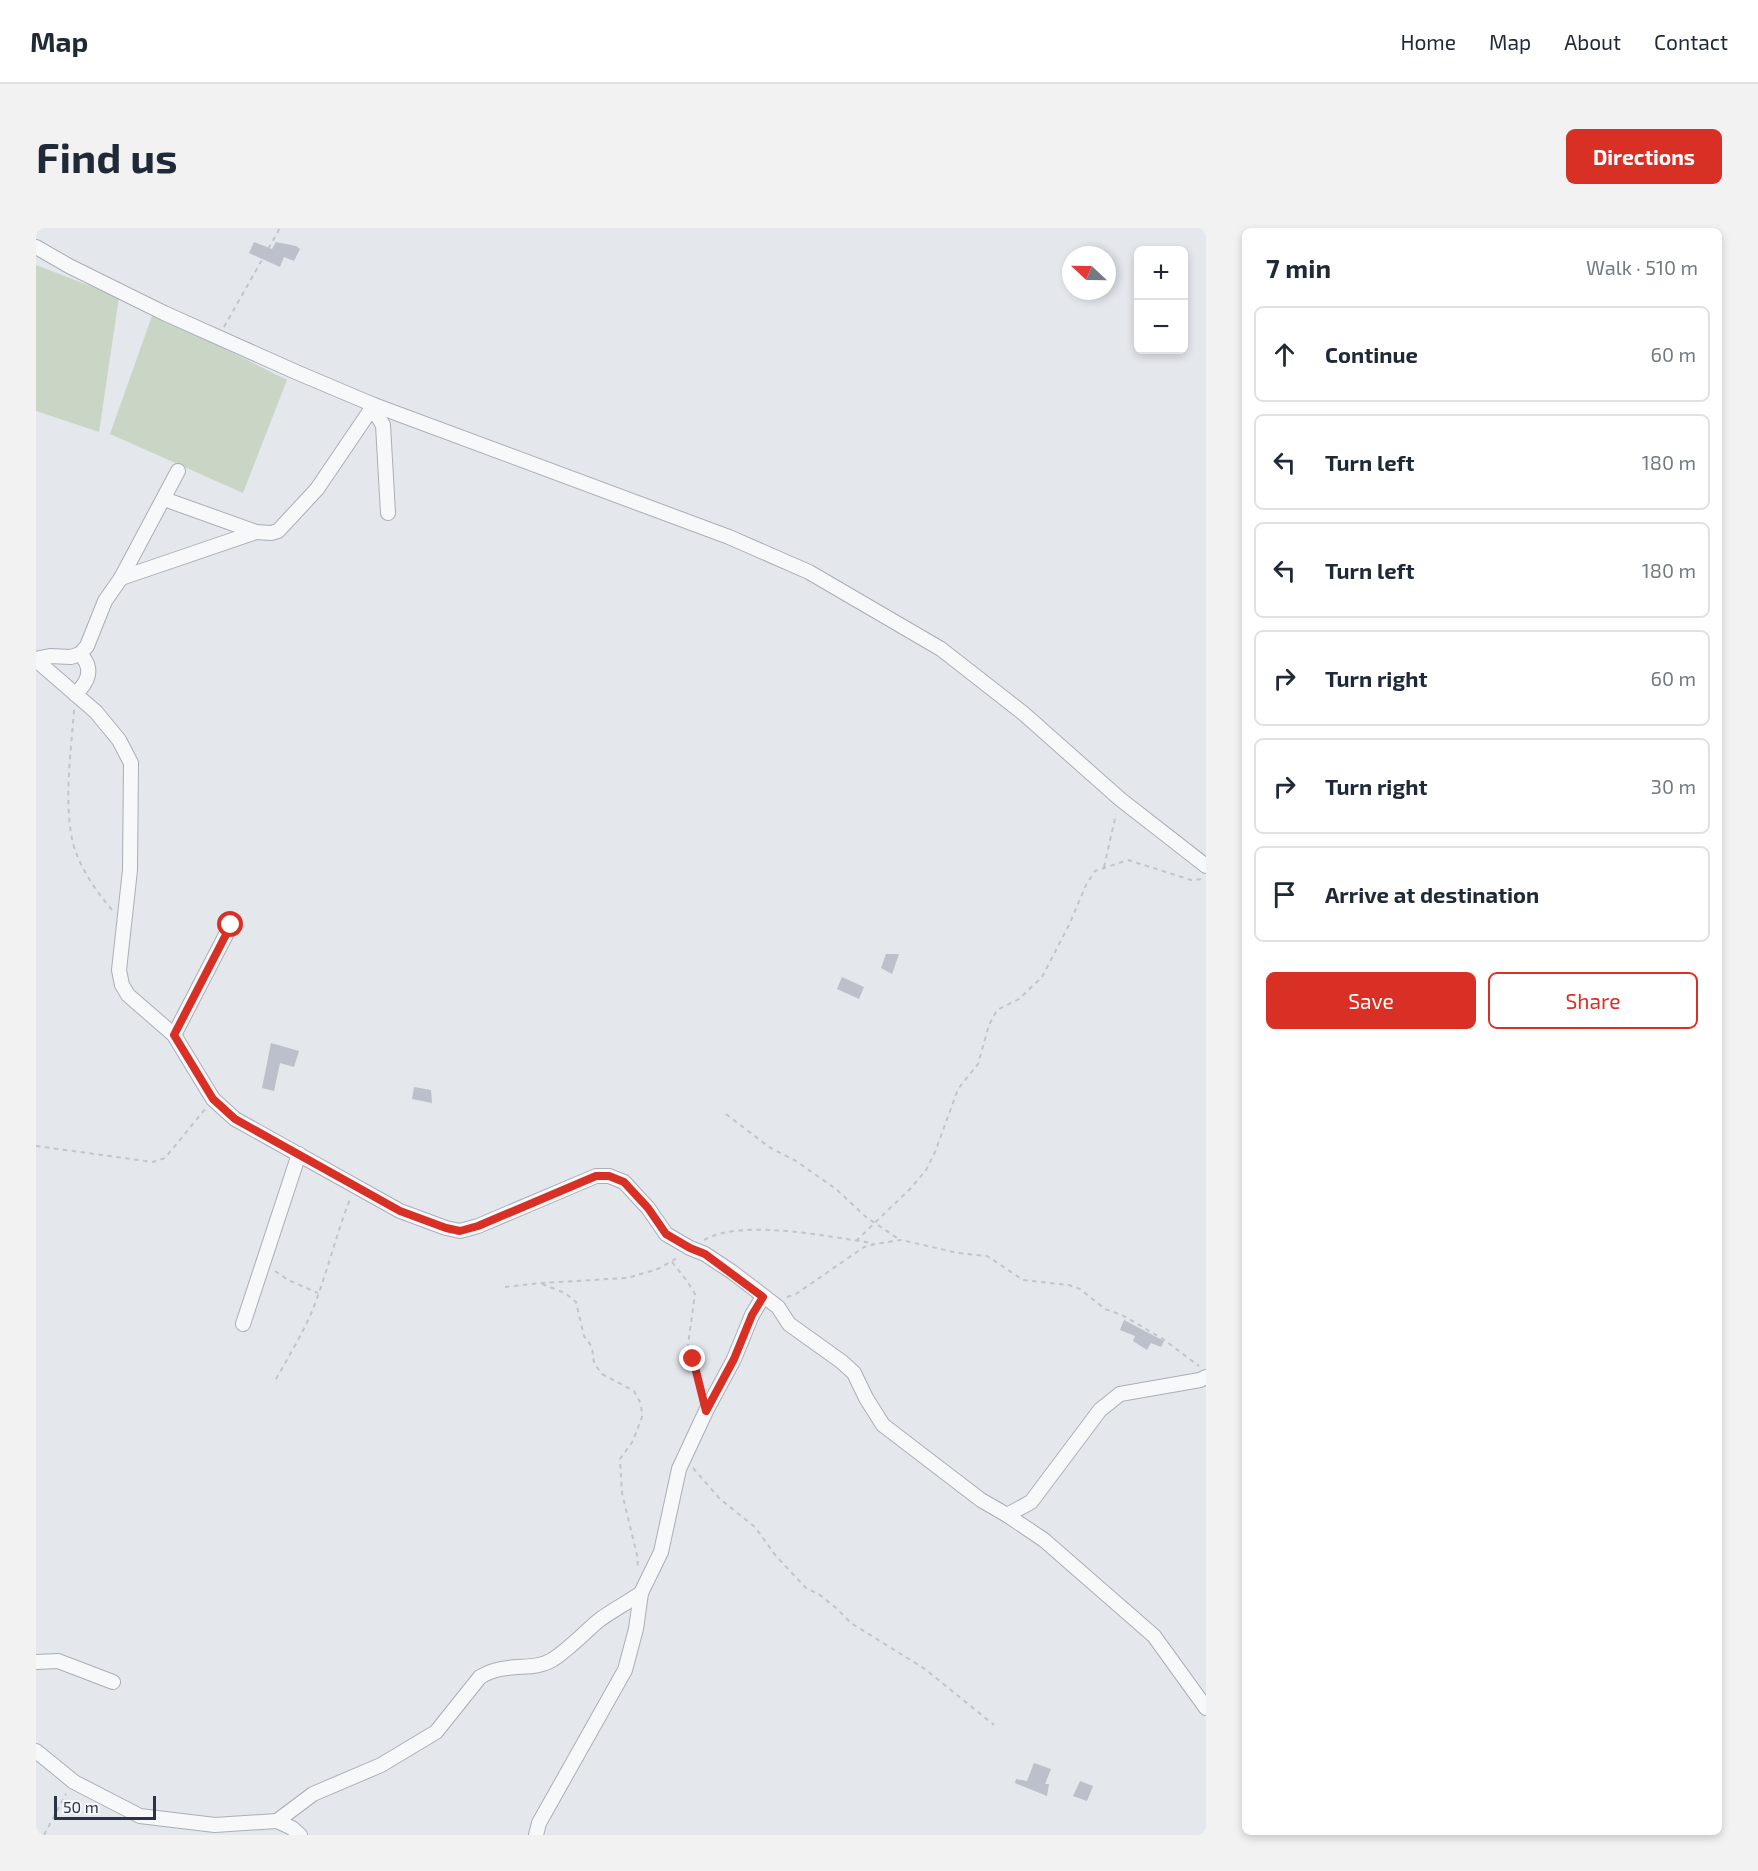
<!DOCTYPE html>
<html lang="en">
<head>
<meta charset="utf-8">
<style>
  :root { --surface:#fff; --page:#f2f2f3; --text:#1f2937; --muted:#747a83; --line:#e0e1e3; --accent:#d93025 }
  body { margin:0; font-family:"Exo 2",sans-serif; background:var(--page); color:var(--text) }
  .controls { position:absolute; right:18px; top:18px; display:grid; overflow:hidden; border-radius:9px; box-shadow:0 3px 9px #0003 }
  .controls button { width:54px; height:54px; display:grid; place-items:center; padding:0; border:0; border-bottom:2px solid var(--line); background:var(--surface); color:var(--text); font:30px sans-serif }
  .compass { position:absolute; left:1026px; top:18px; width:54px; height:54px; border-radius:50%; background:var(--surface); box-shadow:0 3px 9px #0003; rotate:292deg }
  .scale { position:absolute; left:18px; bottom:15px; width:102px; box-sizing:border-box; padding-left:6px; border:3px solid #2b3445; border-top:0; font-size:16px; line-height:21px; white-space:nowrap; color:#2b3445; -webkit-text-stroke:4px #f4f6f9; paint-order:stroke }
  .stop { position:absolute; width:18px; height:18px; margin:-14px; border:4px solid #d93025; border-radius:50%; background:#fff }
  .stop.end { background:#d93025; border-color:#fff; box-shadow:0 2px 6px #0008 }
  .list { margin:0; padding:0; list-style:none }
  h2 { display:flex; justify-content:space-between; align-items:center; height:78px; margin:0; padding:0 24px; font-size:26px }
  h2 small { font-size:20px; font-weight:400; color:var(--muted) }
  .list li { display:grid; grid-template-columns:39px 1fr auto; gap:18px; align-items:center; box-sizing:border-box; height:96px; margin:0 12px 12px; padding:0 12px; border:2px solid var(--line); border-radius:9px }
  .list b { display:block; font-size:22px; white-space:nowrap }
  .list em { font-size:20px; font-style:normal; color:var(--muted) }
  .actions { display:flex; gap:12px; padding:18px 24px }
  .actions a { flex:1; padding:14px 0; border:2px solid var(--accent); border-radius:9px; text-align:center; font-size:21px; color:var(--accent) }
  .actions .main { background:var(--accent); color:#fff }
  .icon { flex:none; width:33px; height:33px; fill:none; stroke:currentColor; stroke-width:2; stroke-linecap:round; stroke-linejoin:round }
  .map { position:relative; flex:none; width:1170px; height:1607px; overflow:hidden; border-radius:9px }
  header { display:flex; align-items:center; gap:36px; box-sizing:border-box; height:84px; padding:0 30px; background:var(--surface); border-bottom:2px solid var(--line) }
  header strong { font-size:28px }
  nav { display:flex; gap:33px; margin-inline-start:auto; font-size:21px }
  .intro { display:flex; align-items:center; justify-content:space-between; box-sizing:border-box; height:144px; padding:0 36px }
  h1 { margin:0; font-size:42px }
  .button { padding:15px 27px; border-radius:9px; background:var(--accent); color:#fff; font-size:21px; font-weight:700 }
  main { display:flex; gap:36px; padding:0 36px }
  aside { flex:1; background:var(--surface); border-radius:9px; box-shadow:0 3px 9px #0003 }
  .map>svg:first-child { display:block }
  .green { fill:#c9d6c5 }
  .building { fill:#bbc0ca }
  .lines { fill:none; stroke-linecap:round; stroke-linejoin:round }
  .minor-casing { stroke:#a9aeb7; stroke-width:16 }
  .path { stroke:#c2c5cb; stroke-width:2; stroke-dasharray:4.5 4.5; stroke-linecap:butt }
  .minor { stroke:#f7f8fa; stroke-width:14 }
  .route { stroke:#d93025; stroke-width:8 }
</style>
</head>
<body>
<header>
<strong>Map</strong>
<nav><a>Home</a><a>Map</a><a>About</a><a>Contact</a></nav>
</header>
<div class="intro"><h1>Find us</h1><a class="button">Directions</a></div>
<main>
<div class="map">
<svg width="1170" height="1607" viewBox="0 0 1170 1607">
  <rect width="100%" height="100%" fill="#e4e7ec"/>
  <g class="green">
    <path d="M0,37L83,69L63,204L0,183Z"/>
    <path d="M117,85L251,152L207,265L74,206Z"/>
  </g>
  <g class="building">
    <path d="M218,14L236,21L240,14L260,18L264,21L258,33L248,29L244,39L213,25Z"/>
    <path d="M850,726H863L856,746L845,740Z"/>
    <path d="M806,749L828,759L823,771L801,761Z"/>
    <path d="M235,815L263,823L258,839L244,835L238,863L226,860Z"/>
    <path d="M378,859L395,862L396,875L376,871Z"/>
    <path d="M1088,1092L1128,1113L1125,1119L1115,1115L1111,1122L1097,1113L1099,1108L1084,1102Z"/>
    <path d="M998,1535L1015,1541L1009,1556H1013L1011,1568L979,1555L980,1551L991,1553Z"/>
    <path d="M1044,1553L1057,1558L1051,1573L1037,1568Z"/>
  </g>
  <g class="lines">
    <g class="minor-casing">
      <g id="minor">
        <path d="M0,19L33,38L128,85L260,144L338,177L693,309L773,344L905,421L987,485L1084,571L1170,638"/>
        <path d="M334,183L342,189L347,197L352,285"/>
        <path d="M128,271L220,304L235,305L242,303L281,261L338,177"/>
        <path d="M85,350L220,304"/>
        <path d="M0,431L14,428L35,429L44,426L51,418L69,373L85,350L142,243"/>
        <path d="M0,432L60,484L83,512L95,535L94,642L83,742L86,757L92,767L138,807L177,871L199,891L364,983L410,1000L424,1003L442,998L560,948H573L588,954L612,980L630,1006L654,1020L669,1026L696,1044L742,1079L753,1096L806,1134L818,1145L830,1170L847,1197L945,1272L971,1287L1008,1312L1118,1408L1170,1480"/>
        <path d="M39,466C53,454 58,440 44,426"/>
        <path d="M138,807L195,697"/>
        <path d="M207,1096L263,926"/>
        <path d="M971,1287L995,1274L1064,1182L1084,1166L1164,1152L1170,1149"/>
        <path d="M0,1434L22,1433L77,1454"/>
        <path d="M0,1523L38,1554L104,1588L179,1597L241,1593L256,1600L264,1607"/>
        <path d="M241,1593L277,1566L345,1537L400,1504L444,1449C470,1433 496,1444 516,1432C532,1422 547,1406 562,1393C575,1383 591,1375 605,1365"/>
        <path d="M500,1607L503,1595L589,1442L600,1401L605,1365L625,1324L643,1241L670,1183L698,1131L716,1087L727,1069"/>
      </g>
    </g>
    <g class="path">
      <path d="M188,99L244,0"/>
      <path d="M38,482C35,524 28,570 36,611C41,636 61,665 77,683"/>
      <path d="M1068,639L1080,586"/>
      <path d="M690,886L733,919L760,933L800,961L830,989L864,1012"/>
      <path d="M0,918L117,934L129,930L170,880"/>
      <path d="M668,1012C707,990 792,1009 837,1015"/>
      <path d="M820,1013L875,960L890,942L899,924L922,861L942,836L953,797L961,782L983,771L1006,749L1033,697L1050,657L1059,643L1092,632L1155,652L1167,651"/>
      <path d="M636,1034L651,1053L659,1066L652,1117L666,1163"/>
      <path d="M239,1043L252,1052L282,1065"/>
      <path d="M506,1056L529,1065L540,1074L548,1108L556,1119L558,1135L566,1146L598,1163L605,1176L606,1189L597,1213L584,1231L586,1265L602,1331L601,1342"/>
      <path d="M469,1059L505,1055L591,1050L622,1041L643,1029"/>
      <path d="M751,1069L760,1066L828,1019L839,1016L865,1012L922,1025L951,1028L987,1052L1033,1057L1044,1061L1069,1081L1086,1087L1127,1111L1163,1138"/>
      <path d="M240,1151C253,1128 267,1105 277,1081C291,1045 300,1007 314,971"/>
      <path d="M657,1240L684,1271L719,1299L740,1328L770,1360L784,1367L800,1380L815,1395L889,1441L958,1497"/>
      <path d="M8,1607L30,1566"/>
    </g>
    <use href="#minor" class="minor"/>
  </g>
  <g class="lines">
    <path class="route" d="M195,697L138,807L177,871L199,891L364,983L410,1000L424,1003L442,998L560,948H573L588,954L612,980L630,1006L654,1020L669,1026L727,1069L716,1087L698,1131L670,1183L657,1131"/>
  </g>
</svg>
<div class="controls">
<button>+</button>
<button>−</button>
</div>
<svg class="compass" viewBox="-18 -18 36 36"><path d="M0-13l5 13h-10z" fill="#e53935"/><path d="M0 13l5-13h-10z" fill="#747a83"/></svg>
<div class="scale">50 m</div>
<div class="stop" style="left:195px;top:697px"></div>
<div class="stop end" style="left:657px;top:1131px"></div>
</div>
<aside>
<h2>7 min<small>Walk · 510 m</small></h2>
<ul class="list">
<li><svg class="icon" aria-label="ahead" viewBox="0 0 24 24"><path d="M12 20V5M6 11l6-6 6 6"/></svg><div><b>Continue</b></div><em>60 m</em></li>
<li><svg class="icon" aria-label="left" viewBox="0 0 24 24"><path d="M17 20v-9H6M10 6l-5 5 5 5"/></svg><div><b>Turn left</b></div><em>180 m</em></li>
<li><svg class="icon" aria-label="left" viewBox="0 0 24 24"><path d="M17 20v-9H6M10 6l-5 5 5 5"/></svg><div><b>Turn left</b></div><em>180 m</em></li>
<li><svg class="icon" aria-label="right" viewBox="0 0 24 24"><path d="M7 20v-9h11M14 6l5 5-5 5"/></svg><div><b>Turn right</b></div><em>60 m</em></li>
<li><svg class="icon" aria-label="right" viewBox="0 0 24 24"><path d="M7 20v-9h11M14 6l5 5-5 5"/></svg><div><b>Turn right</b></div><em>30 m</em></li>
<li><svg class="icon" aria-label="arrive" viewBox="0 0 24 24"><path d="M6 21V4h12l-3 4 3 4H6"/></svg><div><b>Arrive at destination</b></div></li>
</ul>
<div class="actions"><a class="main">Save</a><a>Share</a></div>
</aside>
</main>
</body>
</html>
